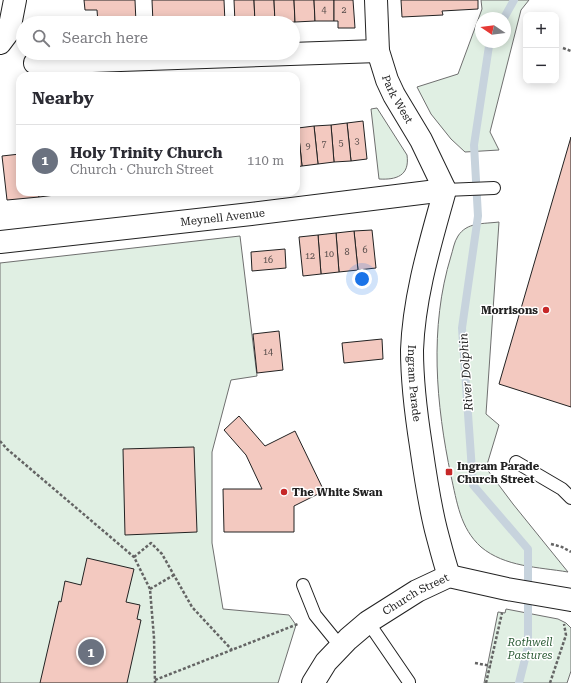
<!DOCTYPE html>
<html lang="en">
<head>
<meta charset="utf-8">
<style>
  :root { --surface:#fff; --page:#f2f2f3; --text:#2b2b33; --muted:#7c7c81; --line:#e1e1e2; --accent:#ea580c }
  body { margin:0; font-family:"Roboto Serif",serif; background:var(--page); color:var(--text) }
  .controls { position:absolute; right:12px; top:12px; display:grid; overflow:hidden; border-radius:8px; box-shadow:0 2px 10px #0003 }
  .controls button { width:36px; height:36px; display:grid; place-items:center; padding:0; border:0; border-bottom:1px solid var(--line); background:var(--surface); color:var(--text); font:20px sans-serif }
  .compass { position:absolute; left:475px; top:12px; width:36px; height:36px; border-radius:50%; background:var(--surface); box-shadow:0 2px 10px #0003; rotate:283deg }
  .you { position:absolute; left:362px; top:279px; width:14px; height:14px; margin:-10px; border:3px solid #fff; border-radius:50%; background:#1a73e8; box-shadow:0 0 0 6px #1a73e833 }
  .badge { display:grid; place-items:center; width:26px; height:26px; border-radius:50%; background:var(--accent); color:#fff; font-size:13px; font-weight:700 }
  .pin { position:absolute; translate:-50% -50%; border:2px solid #fff; box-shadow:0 1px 4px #0006 }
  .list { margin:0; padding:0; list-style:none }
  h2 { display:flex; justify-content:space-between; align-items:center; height:52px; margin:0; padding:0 16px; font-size:17px }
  h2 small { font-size:13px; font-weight:400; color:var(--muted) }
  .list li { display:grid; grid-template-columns:26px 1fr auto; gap:12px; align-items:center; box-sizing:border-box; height:72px; padding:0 16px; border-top:1px solid var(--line) }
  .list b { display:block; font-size:15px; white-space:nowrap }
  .list p { margin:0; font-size:13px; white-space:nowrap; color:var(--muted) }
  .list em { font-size:13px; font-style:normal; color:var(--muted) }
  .icon { flex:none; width:22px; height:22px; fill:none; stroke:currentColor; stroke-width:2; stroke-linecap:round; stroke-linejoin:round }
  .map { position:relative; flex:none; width:571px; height:683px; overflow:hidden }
  .search { position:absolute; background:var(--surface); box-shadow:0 2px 10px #0003; left:16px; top:16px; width:284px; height:44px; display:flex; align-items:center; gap:10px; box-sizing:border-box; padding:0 14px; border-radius:22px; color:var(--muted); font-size:15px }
  .panel { position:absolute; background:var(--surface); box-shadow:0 2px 10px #0003; left:16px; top:72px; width:284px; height:124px; border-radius:12px }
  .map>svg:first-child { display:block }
  .green { fill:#e0efe3; stroke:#6f6f6f; fill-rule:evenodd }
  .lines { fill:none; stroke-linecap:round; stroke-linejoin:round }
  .stream { stroke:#c7d3dd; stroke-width:8 }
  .building { fill:#f3c9c0; stroke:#222 }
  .lane-casing { stroke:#222; stroke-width:14 }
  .street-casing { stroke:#222; stroke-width:24 }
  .secondary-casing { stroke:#222; stroke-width:24 }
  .path { stroke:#646464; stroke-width:2.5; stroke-dasharray:3 2; stroke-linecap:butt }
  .lane { stroke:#fff; stroke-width:12 }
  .street { stroke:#fff; stroke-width:22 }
  .secondary { stroke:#fff; stroke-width:22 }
  .poi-dot { fill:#c62828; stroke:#fff; stroke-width:1.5 }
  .labels { text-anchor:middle; stroke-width:3; stroke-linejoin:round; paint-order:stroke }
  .number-label { font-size:9px; fill:#564c4a }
  .street-label { font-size:11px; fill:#222; stroke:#fff }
  .poi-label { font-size:11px; font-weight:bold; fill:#222; stroke:#fff; text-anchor:start }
  .park-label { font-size:11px; font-style:italic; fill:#2f5e38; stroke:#fff }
  .water-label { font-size:12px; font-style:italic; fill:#222; stroke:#fff }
</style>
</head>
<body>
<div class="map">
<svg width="571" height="683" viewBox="0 0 571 683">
  <rect width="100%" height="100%" fill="#fff"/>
  <g class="green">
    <path d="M481,0H529L521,10L490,132L499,150L465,152L451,139L431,114L417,87L458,74L482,9ZM481,18H505V42H481Z"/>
    <path d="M377,108L407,155C410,176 396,180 379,179L371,109Z"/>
    <path d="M499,222L486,414L499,425L486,468L513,504L568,572C538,567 505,567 481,547C460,528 457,502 451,476C436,404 429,328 451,256C453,250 454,242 458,236C467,222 483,224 499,222Z"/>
    <path d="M240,236L257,376L231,380L212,452V543L223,609L289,615L296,625L278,683H0V263Z"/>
    <path d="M506,609L558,619L566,623L571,628V671L567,683H484L498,612L505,613Z"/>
  </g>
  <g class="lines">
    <g class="stream">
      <path d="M504,18L514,0"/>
      <path d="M492,42L489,46L474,145L478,216L462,328L473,485L528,549V647L519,683"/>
    </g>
  </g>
  <g class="building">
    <path d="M84,0H135L136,23H98L97,10H85Z"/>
    <path d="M152,0H224L225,23H153Z"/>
    <path d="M234,0H254L255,23H235Z"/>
    <path d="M254,0H274L275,23H255Z"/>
    <path d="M274,0H294L295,22L275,23Z"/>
    <path d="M294,0H314L315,21L295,22Z"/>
    <path d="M314,0H334V21H315Z"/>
    <path d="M334,0H353L355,28H338V21H334Z"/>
    <path d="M401,0H478V9L442,11L443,15L402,17Z"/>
    <path d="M363,121L367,159L351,161L347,123Z"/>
    <path d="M347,123L351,161L334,162L331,125Z"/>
    <path d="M331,125L334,162L318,164L314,126Z"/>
    <path d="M314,126L318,164L302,166L298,128Z"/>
    <path d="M296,128H298L302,166L296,167Z"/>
    <path d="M571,137V407L499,384Z"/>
    <path d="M20,154V192H38L39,197L7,200L2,156Z"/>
    <path d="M38,192H63V194L39,197Z"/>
    <path d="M372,230L376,268L358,270L354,231Z"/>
    <path d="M354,231L358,270L339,272L336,233Z"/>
    <path d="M336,233L339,272L321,274L318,235Z"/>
    <path d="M318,235L321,274L303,276L299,237Z"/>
    <path d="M285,249L286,268L252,271L251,252Z"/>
    <path d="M279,331L283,370L257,373L253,334Z"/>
    <path d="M382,339L383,359L344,363L342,343Z"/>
    <path d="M239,416L265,446L295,431L324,491L294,506V532H224L223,489H262L246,455L224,430Z"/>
    <path d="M194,447L197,532L125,535L123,449Z"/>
    <path d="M87,558L134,569L126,602L140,605L137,619L141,620L127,683H40L59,601L61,602L65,581L81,585Z"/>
  </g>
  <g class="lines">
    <g class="lane-casing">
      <g id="lane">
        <path d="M445,190L494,188"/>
        <path d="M516,462L562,489L571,498"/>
        <path d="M303,585L315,615L341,647"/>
        <path d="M368,622L409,682"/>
      </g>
    </g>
    <g class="street-casing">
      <g id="street">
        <path d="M0,43L9,31L15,0"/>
        <path d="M35,63L378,51"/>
        <path id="s1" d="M0,242L251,214L445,190"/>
      </g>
    </g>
    <g class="secondary-casing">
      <g id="secondary">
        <path id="s2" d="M376,0L378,51L387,80L394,95L421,140L445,190C431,241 414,295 412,350C412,382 416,414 421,446C425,474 429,502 436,530C440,545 444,561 449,576"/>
        <path id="s3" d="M313,683L326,662L348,639L368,622L417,591L449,576L507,589L571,600"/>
      </g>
    </g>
    <g class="path">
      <path d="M563,48L571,51"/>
      <path d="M0,441L7,449L134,557L150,589L154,638L155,683"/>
      <path d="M551,544L562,547L571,552"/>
      <path d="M134,557L151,543L162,554L192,607L232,650"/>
      <path d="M150,589L174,575"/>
      <path d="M475,663L491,666"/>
      <path d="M155,680L298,624"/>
      <path d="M486,683L502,613"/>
      <path d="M550,683L566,635L564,624"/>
    </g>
    <use href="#lane" class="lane"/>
    <use href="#street" class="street"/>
    <use href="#secondary" class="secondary"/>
  </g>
  <g class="poi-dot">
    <circle cx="546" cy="310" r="4"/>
    <rect x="445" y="468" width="8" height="8" rx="2"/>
    <circle cx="284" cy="492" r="4"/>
  </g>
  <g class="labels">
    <g class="number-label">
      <text x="324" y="13">4</text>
      <text x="344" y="13">2</text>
      <text x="357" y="144">3</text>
      <text x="341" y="146">5</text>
      <text x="324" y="147">7</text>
      <text x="308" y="149">9</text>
      <text x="365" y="253">6</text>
      <text x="347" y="255">8</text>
      <text x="329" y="257">10</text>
      <text x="310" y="259">12</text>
      <text x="268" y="263">16</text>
      <text x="268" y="355">14</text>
    </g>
    <g class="street-label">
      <text dy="4" stroke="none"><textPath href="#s2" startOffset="103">Park West</textPath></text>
      <text dy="4" stroke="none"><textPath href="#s1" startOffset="224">Meynell Avenue</textPath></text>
      <text dy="4" stroke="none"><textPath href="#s2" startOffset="403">Ingram Parade</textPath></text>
      <text dy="4" stroke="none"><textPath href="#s3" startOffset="138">Church Street</textPath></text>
    </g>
    <g class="poi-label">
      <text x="538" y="314" text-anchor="end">Morrisons</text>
      <text x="457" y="470">Ingram Parade<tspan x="457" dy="13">Church Street</tspan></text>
      <text x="292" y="496">The White Swan</text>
    </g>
    <g class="park-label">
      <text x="530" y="646">Rothwell<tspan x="530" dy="13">Pastures</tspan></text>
    </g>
    <g class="water-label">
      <text transform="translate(466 372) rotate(-94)" y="4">River Dolphin</text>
    </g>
  </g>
</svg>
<div class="controls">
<button>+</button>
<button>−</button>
</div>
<svg class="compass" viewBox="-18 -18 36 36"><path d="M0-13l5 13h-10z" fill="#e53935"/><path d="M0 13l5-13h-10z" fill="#7c7c81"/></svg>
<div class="you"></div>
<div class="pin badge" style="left:91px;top:652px;background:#6b7280">1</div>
<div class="search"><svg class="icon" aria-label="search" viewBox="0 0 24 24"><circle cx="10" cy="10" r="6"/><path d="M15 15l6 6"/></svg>Search here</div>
<section class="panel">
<h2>Nearby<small></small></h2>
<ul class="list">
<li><span class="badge" style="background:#6b7280">1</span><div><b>Holy Trinity Church</b><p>Church · Church Street</p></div><em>110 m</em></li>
</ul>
</section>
</div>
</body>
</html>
